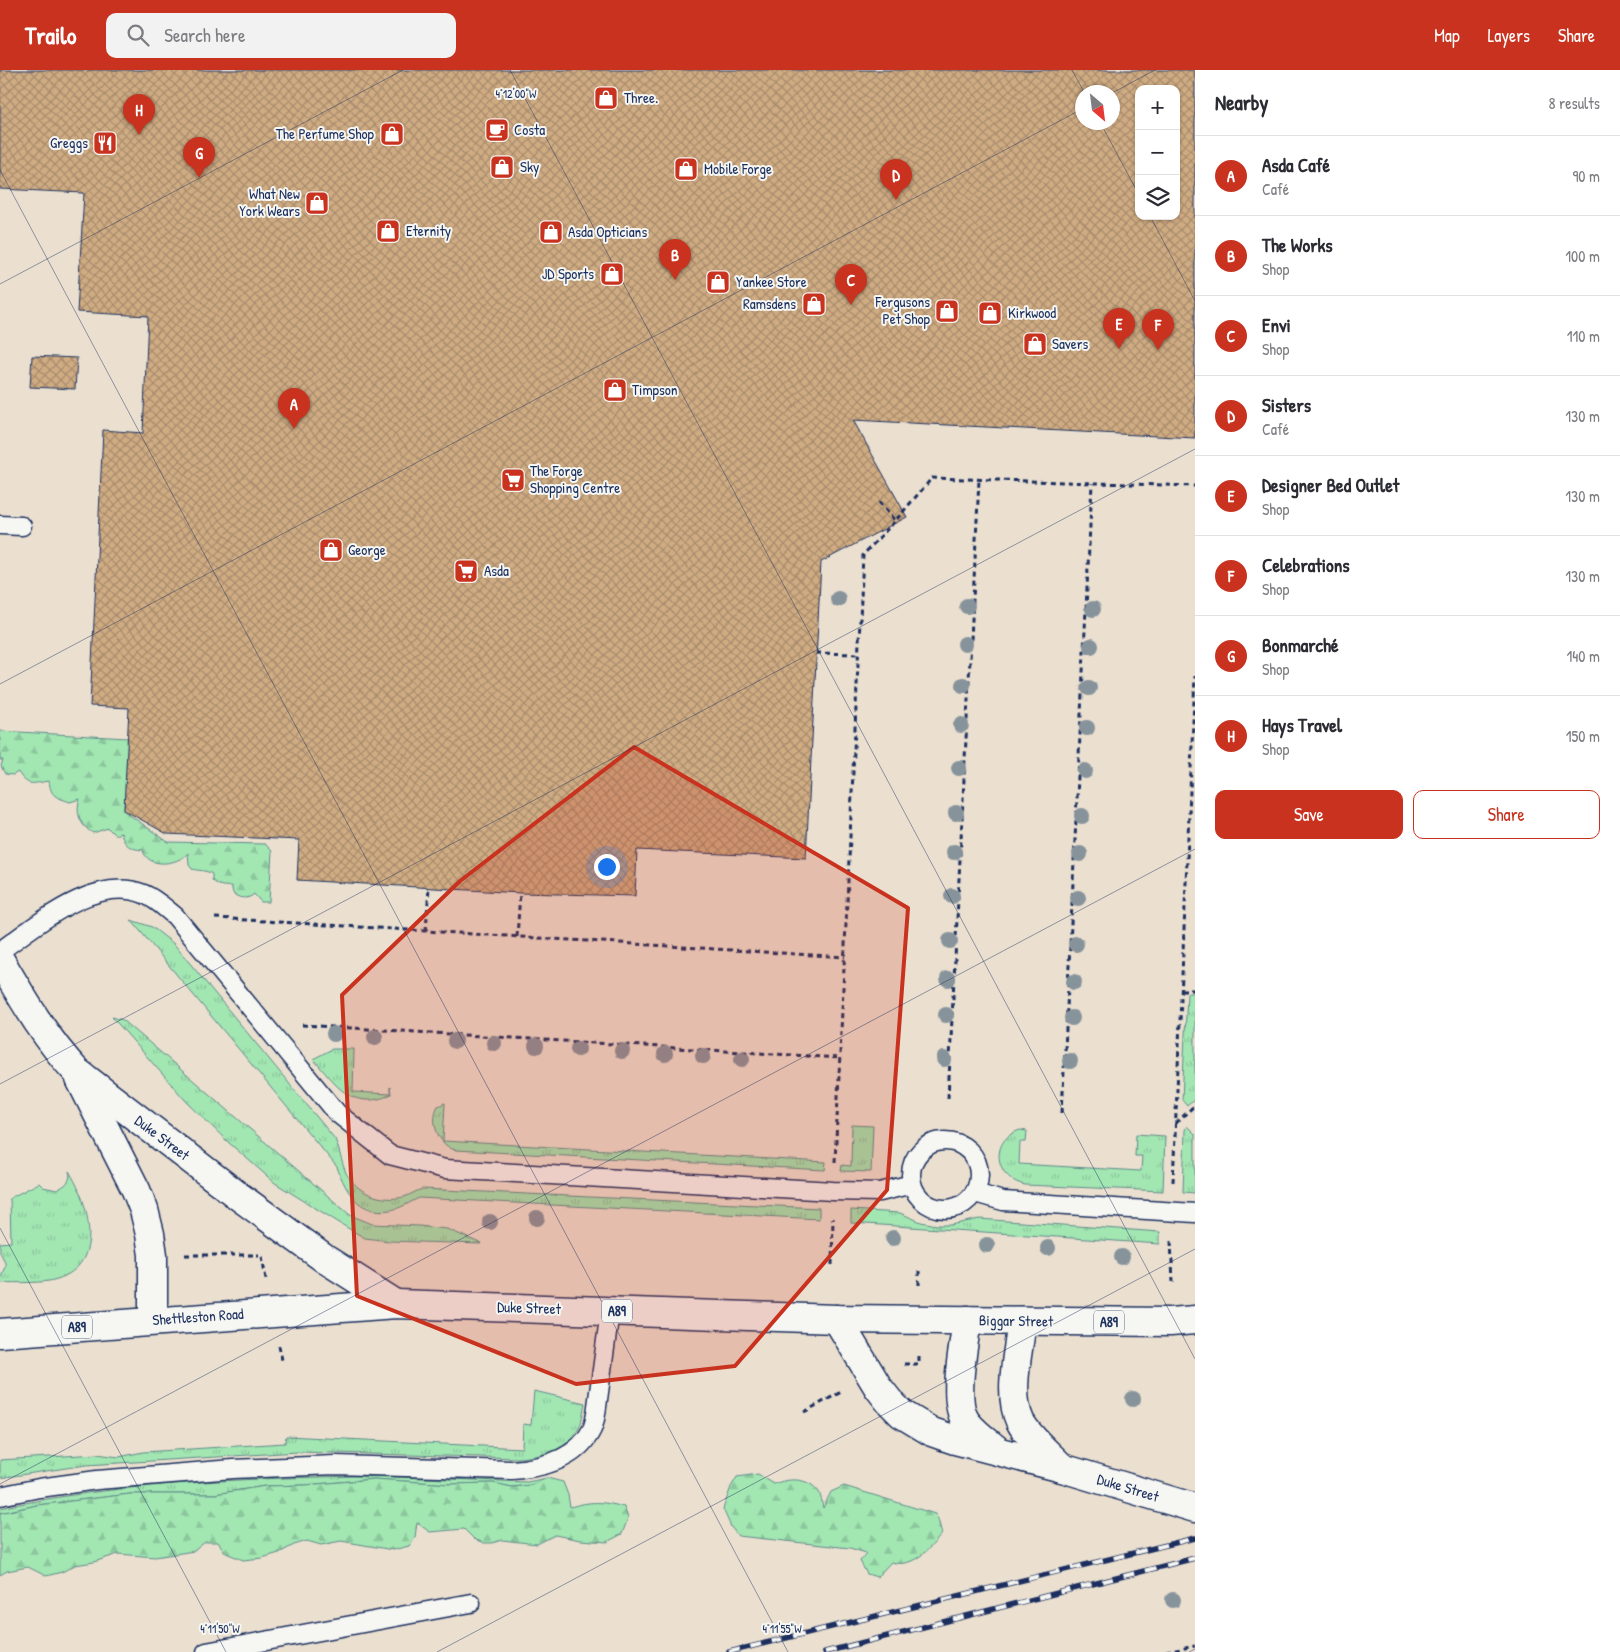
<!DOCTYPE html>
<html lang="en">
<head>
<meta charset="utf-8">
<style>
  :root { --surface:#fff; --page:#f2f2f3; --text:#2b2b33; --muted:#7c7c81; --line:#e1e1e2; --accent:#c8321e }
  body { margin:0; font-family:"Patrick Hand",sans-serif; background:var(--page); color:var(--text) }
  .controls { position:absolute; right:15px; top:15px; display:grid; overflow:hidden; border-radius:10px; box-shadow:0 1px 4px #0004 }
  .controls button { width:45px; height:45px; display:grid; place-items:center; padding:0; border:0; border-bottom:1px solid var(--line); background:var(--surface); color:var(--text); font:25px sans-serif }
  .compass { position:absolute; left:1075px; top:15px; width:45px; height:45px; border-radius:50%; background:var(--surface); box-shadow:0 1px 4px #0004; rotate:152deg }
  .you { position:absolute; left:606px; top:796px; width:18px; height:18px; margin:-12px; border:4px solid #fff; border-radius:50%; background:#1a73e8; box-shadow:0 0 0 8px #1a73e833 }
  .badge { display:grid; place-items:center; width:32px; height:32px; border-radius:50%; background:var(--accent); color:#fff; font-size:16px; font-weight:700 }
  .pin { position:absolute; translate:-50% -41px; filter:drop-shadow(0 1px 2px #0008) }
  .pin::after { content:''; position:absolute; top:26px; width:18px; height:15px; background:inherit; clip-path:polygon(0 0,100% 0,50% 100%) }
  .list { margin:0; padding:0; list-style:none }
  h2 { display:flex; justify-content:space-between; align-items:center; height:65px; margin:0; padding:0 20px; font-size:21px }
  h2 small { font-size:16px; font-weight:400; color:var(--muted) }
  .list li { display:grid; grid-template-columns:32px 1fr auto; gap:15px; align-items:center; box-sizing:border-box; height:80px; padding:0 20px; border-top:1px solid var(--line) }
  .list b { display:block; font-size:19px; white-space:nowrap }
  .list p { margin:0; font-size:16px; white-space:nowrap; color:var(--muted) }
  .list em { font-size:16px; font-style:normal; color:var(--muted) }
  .actions { display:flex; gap:10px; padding:15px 20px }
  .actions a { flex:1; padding:11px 0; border:1px solid var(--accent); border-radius:10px; text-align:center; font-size:18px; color:var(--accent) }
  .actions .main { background:var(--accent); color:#fff }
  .icon { flex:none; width:28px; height:28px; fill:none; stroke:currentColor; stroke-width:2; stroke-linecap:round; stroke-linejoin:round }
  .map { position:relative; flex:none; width:1195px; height:1582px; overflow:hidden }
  header { display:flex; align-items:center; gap:30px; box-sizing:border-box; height:70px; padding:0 25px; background:var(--accent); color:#fff }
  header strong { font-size:24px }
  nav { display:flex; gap:28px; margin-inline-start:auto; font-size:18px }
  .search { width:350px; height:45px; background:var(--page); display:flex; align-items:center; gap:12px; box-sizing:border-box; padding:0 18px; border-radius:10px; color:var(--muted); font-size:19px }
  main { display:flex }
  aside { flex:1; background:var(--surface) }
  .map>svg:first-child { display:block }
  .grass { fill:url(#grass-tufts); stroke:#5e8a88 }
  .forest { fill:url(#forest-firs); stroke:#5e8a88 }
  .building { fill:url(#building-cross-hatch); stroke:#1b2f5e; fill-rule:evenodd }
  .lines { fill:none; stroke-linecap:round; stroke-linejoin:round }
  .lane-casing { stroke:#1b2f5e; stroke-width:21 }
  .secondary-casing { stroke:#1b2f5e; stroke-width:31 }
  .primary-casing { stroke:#1b2f5e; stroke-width:31 }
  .path { stroke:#1b2f5e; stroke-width:3; stroke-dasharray:5 4; stroke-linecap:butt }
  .lane { stroke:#f6f6f2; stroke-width:18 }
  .secondary { stroke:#f6f6f2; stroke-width:28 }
  .primary { stroke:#f6f6f2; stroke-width:28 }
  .rail-casing { stroke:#1b2f5e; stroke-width:5.5 }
  .rail { stroke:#f6f6f2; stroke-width:4; stroke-dasharray:11; stroke-linecap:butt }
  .tree { fill:#87939b }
  .marked { fill:#c8321e; fill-opacity:0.2; stroke:#c8321e; stroke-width:4; stroke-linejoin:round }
  .ticks { fill:none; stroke:#1b2f5e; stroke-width:1; stroke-opacity:0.45 }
  .labels { text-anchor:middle; stroke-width:4; stroke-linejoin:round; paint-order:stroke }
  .shield { fill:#f6f6f2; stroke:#5d6b8a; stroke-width:1 }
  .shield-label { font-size:14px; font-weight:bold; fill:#1b2f5e }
  .poi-label { font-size:15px; fill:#1b2f5e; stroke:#f6f6f2; text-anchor:start }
  .street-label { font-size:15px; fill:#1b2f5e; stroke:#f6f6f2 }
  .ticks-label { font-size:12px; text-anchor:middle; fill:#1b2f5e; stroke:#f6f6f2; stroke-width:4; stroke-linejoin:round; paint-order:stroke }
</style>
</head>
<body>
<header>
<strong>Trailo</strong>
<div class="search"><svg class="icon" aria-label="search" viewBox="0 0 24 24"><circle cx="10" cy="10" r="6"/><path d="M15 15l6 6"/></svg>Search here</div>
<nav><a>Map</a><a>Layers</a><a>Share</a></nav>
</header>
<main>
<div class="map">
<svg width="1195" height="1582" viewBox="0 0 1195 1582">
  <defs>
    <pattern id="grass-tufts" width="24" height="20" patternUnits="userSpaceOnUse" patternTransform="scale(1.25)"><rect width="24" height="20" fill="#a2e6b2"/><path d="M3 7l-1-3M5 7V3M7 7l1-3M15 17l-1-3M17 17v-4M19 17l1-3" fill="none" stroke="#8bc69c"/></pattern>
    <pattern id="forest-firs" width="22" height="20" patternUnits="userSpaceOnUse" patternTransform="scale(1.25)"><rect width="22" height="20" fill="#a2e6b2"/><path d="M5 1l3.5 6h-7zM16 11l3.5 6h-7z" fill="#8bc69c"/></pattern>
    <pattern id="building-cross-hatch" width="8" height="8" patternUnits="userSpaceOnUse" patternTransform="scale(1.25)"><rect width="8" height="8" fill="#d0ac82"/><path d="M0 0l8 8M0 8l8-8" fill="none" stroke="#a88c6e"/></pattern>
  </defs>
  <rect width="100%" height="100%" fill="#ebe0d0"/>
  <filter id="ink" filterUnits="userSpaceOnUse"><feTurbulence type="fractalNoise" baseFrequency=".02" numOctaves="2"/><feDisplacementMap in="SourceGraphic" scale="10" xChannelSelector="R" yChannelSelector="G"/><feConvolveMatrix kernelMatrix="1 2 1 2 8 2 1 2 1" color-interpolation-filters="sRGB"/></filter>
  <g filter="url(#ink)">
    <g class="grass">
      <path d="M131,850L152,857L174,874L335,1069C340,1080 341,1092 346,1103C358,1124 381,1132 404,1127C410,1125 416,1121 422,1119L819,1138V1149L419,1128C410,1132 400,1139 390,1140C359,1145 346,1122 337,1097Z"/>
      <path d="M1187,923H1195V1029L1187,1036L1182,1030Z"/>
      <path d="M112,947L123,950L350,1145L372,1154L419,1156L447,1159L482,1174L389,1171L365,1168L346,1157L275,1113L228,1072L186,1031Z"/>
      <path d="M332,979H354L353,1022L390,1024V1017L391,1024C385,1028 376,1030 369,1030C343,1031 329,1006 313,989Z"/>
      <path d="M445,1033L443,1071L826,1092L825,1100L456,1080C439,1077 429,1051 438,1036Z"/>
      <path d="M852,1055L873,1056L871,1102L841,1101L842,1095L851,1096Z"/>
      <path d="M1187,1056L1195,1064V1123L1183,1122L1185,1060Z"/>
      <path d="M1020,1060L1027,1061L1026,1072H1020L1019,1094L1141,1101L1142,1086H1135L1136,1064L1165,1066L1163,1121L1025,1115C994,1108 989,1070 1020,1060Z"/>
      <path d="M69,1101C89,1133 106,1194 57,1209C44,1214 15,1212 0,1213V1208L5,1197V1192L0,1182V1173L11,1172L10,1128L39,1113L43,1117L57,1120C65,1115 72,1112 69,1101Z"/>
      <path d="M851,1140L900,1143L921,1152L937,1155H951L979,1149L1160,1162V1174L851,1153Z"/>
      <path d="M534,1321L585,1333C583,1342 582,1353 578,1360C564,1382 541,1386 518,1388L298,1382L86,1395L0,1408V1390L97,1384L119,1387L143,1382L285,1373L286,1366L522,1378L523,1354L531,1355Z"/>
      <path d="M356,1406L396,1407L527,1412L547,1408L531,1415L512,1417L493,1413L450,1414L374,1409L305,1415L265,1416L215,1424H130L37,1435L0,1443V1438C117,1413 237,1409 356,1406Z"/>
    </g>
    <g class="forest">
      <path d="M0,661L128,668L124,741L168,772L265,774L272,781L269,832H261L254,824C248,830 241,828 234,825L232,820V816C223,817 218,816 212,810V804C206,800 199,801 192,799L189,795L188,783C178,795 147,799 143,780C131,779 124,776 121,763L115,765L108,758L93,763C80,756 75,742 80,729L70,732C56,727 51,727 49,711C33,713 28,718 18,702L13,705L5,704L1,696L3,690H0Z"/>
      <path d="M758,1404L774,1414C789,1408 808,1407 819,1422C821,1426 822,1433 823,1438L831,1422L844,1416L935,1444L938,1449L942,1464C929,1479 913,1499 891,1492L877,1507L867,1504L860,1491L866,1483L850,1478L738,1466L731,1457L723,1439L731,1417L737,1407Z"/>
      <path d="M547,1408L563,1412L568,1425L570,1437C591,1431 602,1431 624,1437L628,1448L622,1464L607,1472L580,1470L555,1465L537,1474L502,1470L492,1473H484L474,1469L464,1459L430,1462L417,1453L415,1467L409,1476L393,1480L341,1471L321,1475L307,1471L294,1475L279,1483L262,1488L243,1490L226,1483L218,1472H205L194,1481L155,1487L118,1484L94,1492L75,1495L62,1502L46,1506L28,1497L7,1501L0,1505V1443L37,1435L130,1424H215L265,1416L305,1415L374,1409L450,1414L493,1413L512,1417L531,1415Z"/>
    </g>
    <g class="building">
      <path d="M0,0H1195V368L853,350L907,447L821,492L806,788L637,780L635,826L520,823L297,810L299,770L167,764L124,740L129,638L90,636L103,360L143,363L148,246L77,242L84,123L0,119ZM1139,19H1176V146H1139ZM1082,22H1112V52H1082Z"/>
      <path d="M32,286L77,288L75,319L30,317Z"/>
    </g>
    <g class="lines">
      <g class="lane-casing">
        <g id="lane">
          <path d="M0,455L22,456"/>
          <path d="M0,881C37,855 95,804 144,824C156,829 165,838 175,846L337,1043L390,1085L445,1099L833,1121L880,1122L912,1114"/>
          <circle cx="945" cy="1105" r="34"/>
          <path d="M975,1123L1003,1131L1195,1143"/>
          <path d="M0,1426L39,1418L97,1410L233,1399L335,1395L512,1400C542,1398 577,1390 592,1359C594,1355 595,1349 596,1344L610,1241"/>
          <path d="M206,1582L471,1533"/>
        </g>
      </g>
      <g class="secondary-casing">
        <g id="secondary">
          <path d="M0,890C23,929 45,968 76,1001L237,1125L325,1189L396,1234"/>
          <path d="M80,1009L136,1120L144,1140L150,1164L153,1185V1251"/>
          <path d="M837,1249L878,1317L889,1331L902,1344L932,1362L955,1370L1062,1398L1195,1438"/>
          <path d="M967,1250C964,1275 951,1333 967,1353C975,1363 986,1371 996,1379"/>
          <path d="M1022,1251C1019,1280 1007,1323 1020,1351C1028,1367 1049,1384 1062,1398"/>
        </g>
      </g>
      <g class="primary-casing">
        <path id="primary" d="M0,1263L396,1234L837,1249L1170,1252L1195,1250"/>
      </g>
      <g class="path">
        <path d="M879,432L895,451"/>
        <path d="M816,583L858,584"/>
        <path d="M215,848L845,887"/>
        <path d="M426,861L429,817"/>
        <path d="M517,867L520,823"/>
        <path d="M1181,920H1195"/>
        <path d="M302,955L840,988"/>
        <path d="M948,1028L979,410"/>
        <path d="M1062,1043L1092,413"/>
        <path d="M1176,1053L1195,1035"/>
        <path d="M835,1092L863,485L895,451L932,408L1195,416"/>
        <path d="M1173,1112L1195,606"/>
        <path d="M1171,1171L1173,1212"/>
        <path d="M185,1185H259"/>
        <path d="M262,1186L266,1209"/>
        <path d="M832,1195L833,1148"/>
        <path d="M919,1215V1201"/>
        <path d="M279,1276L282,1290"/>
        <path d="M904,1294H919V1284"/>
        <path d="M804,1342L843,1321"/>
        <path d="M1166,1582L1195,1576"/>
      </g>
      <use href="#lane" class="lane"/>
      <use href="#secondary" class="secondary"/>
      <use href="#primary" class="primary"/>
      <g class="rail-casing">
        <g id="rail">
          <path d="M729,1582L1195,1468"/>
          <path d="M825,1582L1195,1488"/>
        </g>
      </g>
      <use href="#rail" class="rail"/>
    </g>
    <g class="tree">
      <circle cx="838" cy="529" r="8"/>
      <circle cx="967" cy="536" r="8"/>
      <circle cx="1093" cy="539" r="8"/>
      <circle cx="965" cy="574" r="8"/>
      <circle cx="1091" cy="576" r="8"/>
      <circle cx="963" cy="615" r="8"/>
      <circle cx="1089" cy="618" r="8"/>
      <circle cx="961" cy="655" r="8"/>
      <circle cx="1087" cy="658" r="8"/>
      <circle cx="959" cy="698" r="8"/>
      <circle cx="1085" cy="701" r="8"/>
      <circle cx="956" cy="743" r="8"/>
      <circle cx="1082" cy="746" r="8"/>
      <circle cx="954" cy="782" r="8"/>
      <circle cx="1080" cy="784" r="8"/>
      <circle cx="952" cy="826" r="8"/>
      <circle cx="1078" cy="828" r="8"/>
      <circle cx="950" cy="871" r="8"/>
      <circle cx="1076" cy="874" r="8"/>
      <circle cx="948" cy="909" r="8"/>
      <circle cx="1074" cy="912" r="8"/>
      <circle cx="946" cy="945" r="8"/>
      <circle cx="1072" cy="948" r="8"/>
      <circle cx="334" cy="964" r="8"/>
      <circle cx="375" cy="967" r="8"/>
      <circle cx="455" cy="971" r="8"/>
      <circle cx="494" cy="973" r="8"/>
      <circle cx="536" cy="976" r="8"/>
      <circle cx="578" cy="979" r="8"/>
      <circle cx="622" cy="981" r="8"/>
      <circle cx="665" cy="984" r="8"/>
      <circle cx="703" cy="986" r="8"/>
      <circle cx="742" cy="989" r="8"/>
      <circle cx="944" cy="989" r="8"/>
      <circle cx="1070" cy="991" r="8"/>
      <circle cx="537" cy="1148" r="8"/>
      <circle cx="490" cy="1152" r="8"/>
      <circle cx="893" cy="1168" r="8"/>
      <circle cx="987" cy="1175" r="8"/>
      <circle cx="1048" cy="1178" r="8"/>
      <circle cx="1122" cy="1187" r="8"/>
      <circle cx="1133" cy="1329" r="8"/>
      <circle cx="1173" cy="1530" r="8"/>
    </g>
  </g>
  <path class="marked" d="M634,677L908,838L887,1120L735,1296L576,1314L357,1226L342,925L460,811Z"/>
  <path class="ticks" d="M510,0L1195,1289M1072,0L1084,22M1112,23L1155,0M1100,52L1139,125M0,100L788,1582M1150,146L1195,231M0,214L403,0M0,614L1082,39M0,1014L1195,379M0,1158L226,1582M0,1414L1195,779M437,1582L1195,1179M1189,1582L1195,1579"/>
  <defs>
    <g id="shop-square" transform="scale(1.25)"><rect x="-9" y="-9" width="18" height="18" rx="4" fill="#c8321e" stroke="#f6f6f2"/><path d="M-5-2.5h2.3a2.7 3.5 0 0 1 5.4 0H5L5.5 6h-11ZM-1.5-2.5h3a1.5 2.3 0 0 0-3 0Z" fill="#fff"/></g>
    <g id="cafe-square" transform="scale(1.25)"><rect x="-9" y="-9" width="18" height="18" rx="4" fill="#c8321e" stroke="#f6f6f2"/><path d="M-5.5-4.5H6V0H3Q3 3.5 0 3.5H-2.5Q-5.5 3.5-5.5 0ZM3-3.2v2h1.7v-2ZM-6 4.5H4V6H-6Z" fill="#fff"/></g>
    <g id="restaurant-square" transform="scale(1.25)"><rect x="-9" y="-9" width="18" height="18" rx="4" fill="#c8321e" stroke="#f6f6f2"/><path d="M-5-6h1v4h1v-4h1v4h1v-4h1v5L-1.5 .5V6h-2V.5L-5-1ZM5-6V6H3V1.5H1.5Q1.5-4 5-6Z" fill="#fff"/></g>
    <g id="supermarket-square" transform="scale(1.25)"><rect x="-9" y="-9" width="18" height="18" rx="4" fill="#c8321e" stroke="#f6f6f2"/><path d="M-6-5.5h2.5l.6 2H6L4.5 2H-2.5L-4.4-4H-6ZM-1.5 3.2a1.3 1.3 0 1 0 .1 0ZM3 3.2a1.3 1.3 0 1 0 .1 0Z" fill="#fff"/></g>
  </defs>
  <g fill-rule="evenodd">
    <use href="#shop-square" x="606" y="28"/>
    <use href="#cafe-square" x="497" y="60"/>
    <use href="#shop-square" x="392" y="64"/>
    <use href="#restaurant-square" x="105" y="73"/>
    <use href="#shop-square" x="502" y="97"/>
    <use href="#shop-square" x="686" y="99"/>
    <use href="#shop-square" x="317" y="133"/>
    <use href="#shop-square" x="388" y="161"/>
    <use href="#shop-square" x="551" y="162"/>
    <use href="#shop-square" x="612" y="204"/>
    <use href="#shop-square" x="718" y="212"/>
    <use href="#shop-square" x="814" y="234"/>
    <use href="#shop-square" x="947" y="241"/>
    <use href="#shop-square" x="990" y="243"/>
    <use href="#shop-square" x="1035" y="274"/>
    <use href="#shop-square" x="615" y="320"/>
    <use href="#supermarket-square" x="513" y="410"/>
    <use href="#shop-square" x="331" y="480"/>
    <use href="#supermarket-square" x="466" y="501"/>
  </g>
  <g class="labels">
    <g class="shield">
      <rect x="602" y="1229.5" width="30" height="23" rx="4"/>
      <rect x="1094" y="1240.5" width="30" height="23" rx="4"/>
      <rect x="62" y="1245.5" width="30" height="23" rx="4"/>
    </g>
    <g class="shield-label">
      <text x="617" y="1246">A89</text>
      <text x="1109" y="1257">A89</text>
      <text x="77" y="1262">A89</text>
    </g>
    <g class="poi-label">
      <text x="624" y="33">Three.</text>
      <text x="514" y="65">Costa</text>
      <text x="374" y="69" text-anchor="end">The Perfume Shop</text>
      <text x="88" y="78" text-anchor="end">Greggs</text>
      <text x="520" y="102">Sky</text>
      <text x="704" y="104">Mobile Forge</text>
      <text x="300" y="129" text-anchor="end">What New<tspan x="300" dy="17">York Wears</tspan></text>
      <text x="406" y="166">Eternity</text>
      <text x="568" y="167">Asda Opticians</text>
      <text x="594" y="209" text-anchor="end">JD Sports</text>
      <text x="736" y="217">Yankee Store</text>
      <text x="930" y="237" text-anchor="end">Fergusons<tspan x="930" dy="17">Pet Shop</tspan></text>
      <text x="796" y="239" text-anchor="end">Ramsdens</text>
      <text x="1008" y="248">Kirkwood</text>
      <text x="1052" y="279">Savers</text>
      <text x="632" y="325">Timpson</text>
      <text x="530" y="406">The Forge<tspan x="530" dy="17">Shopping Centre</tspan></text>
      <text x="348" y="485">George</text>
      <text x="484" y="506">Asda</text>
    </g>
    <g class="street-label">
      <text transform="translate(162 1068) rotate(37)" y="5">Duke Street</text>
      <text transform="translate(529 1238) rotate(2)" y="5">Duke Street</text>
      <text transform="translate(198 1247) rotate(-4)" y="5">Shettleston Road</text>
      <text transform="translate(1016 1251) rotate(1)" y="5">Biggar Street</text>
      <text transform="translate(1128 1418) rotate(17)" y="5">Duke Street</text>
    </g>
  </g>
  <g class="ticks-label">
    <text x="516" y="28">4°12'00"W</text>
    <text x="220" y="1563">4°11'50"W</text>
    <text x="782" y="1563">4°11'55"W</text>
  </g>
</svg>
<div class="controls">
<button>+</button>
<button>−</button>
<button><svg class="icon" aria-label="layers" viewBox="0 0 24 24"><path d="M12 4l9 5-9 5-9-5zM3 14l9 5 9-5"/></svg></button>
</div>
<svg class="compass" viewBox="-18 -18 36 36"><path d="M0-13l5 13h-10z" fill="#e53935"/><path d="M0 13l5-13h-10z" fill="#7c7c81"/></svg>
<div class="you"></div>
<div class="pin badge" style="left:294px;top:359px">A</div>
<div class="pin badge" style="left:675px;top:210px">B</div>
<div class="pin badge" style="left:851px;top:235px">C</div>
<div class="pin badge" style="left:896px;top:130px">D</div>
<div class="pin badge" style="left:1119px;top:279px">E</div>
<div class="pin badge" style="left:1158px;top:280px">F</div>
<div class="pin badge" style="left:199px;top:108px">G</div>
<div class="pin badge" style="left:139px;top:65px">H</div>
</div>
<aside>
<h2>Nearby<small>8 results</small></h2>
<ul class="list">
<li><span class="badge">A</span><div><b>Asda Café</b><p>Café</p></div><em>90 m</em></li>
<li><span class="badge">B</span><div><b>The Works</b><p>Shop</p></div><em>100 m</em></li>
<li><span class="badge">C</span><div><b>Envi</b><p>Shop</p></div><em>110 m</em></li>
<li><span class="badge">D</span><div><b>Sisters</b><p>Café</p></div><em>130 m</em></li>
<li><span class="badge">E</span><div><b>Designer Bed Outlet</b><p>Shop</p></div><em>130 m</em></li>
<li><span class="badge">F</span><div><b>Celebrations</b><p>Shop</p></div><em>130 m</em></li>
<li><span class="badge">G</span><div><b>Bonmarché</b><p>Shop</p></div><em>140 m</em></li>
<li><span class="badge">H</span><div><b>Hays Travel</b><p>Shop</p></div><em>150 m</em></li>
</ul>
<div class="actions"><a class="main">Save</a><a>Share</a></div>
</aside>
</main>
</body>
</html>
